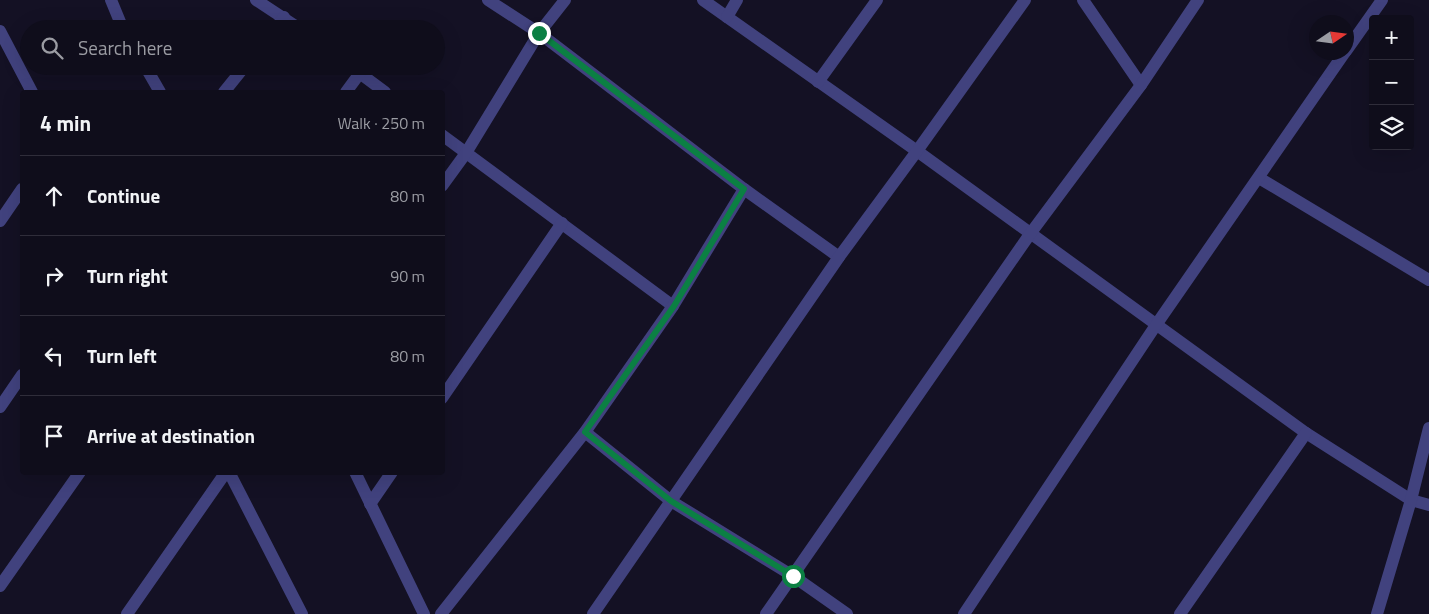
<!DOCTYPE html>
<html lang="en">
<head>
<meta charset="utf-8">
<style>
  :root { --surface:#0f0d1b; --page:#1d1b28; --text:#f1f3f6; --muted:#9b9ca3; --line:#2f2d3a }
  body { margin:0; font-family:"Titillium Web",sans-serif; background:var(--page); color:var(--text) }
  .controls { position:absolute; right:15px; top:15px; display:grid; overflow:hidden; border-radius:5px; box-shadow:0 5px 20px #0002 }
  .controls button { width:45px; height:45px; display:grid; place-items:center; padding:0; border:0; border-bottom:1px solid var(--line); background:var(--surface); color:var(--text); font:25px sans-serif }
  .compass { position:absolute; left:1309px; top:15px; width:45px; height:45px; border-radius:50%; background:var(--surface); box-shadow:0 5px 20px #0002; rotate:77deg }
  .stop { position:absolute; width:15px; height:15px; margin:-11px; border:4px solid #0b8043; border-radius:50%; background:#fff }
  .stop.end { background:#0b8043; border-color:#fff; box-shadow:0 1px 5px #0008 }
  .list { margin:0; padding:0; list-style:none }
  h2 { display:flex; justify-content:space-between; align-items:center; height:65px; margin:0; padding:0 20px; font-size:21px }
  h2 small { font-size:16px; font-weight:400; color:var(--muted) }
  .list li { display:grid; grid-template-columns:32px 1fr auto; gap:15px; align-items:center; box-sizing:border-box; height:80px; padding:0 20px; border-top:1px solid var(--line) }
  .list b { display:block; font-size:19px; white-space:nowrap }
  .list em { font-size:16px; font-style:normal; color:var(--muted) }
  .icon { flex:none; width:28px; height:28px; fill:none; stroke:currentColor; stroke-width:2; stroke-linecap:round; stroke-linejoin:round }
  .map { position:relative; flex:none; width:1429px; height:614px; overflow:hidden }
  .search { position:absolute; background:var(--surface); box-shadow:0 5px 20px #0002; left:20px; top:20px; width:425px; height:55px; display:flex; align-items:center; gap:12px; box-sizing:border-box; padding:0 18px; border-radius:28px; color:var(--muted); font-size:19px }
  .panel { position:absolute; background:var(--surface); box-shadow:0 5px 20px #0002; left:20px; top:90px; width:425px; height:385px; border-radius:5px }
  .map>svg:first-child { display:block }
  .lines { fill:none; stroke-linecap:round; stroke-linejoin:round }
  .street { stroke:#41427e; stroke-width:12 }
  .route { stroke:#0b8043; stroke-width:6 }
</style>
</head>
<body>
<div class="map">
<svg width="1429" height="614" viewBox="0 0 1429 614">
  <rect width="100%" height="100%" fill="#141124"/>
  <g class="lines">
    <g class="street">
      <path d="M111,0L123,29"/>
      <path d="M256,0L300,29"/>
      <path d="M488,0L539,33L744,189L839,257"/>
      <path d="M703,0L917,151L1306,433L1411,500L1429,505"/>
      <path d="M1083,0L1141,85"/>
      <path d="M727,17L737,0"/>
      <path d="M275,29L284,17"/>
      <path d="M0,31L32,92"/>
      <path d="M1346,51L1382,0"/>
      <path d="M145,66L160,92"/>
      <path d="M350,66L385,92"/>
      <path d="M818,82L877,0"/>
      <path d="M224,92L245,66"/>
      <path d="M346,92L360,73"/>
      <path d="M442,135L673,306"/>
      <path d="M1259,178L1429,280"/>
      <path d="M442,186L466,153L539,33L565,0"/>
      <path d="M0,221L22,189"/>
      <path d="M442,398L562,223"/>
      <path d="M0,407L22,375"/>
      <path d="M585,432L671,501L793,576L847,614"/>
      <path d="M229,472L302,614"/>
      <path d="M355,472L424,614"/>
      <path d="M370,504L392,472"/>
      <path d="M0,586L80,472"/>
      <path d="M127,614L226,472"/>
      <path d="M441,614L585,432L673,306L744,189"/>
      <path d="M593,614L839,257L917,151L1025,0"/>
      <path d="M766,614L1030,234L1141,85L1198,0"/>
      <path d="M964,614L1156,325L1345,52"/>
      <path d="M1180,614L1306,433"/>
      <path d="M1377,614L1411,500L1429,428"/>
    </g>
  </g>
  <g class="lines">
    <path class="route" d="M539,33L744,189L674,306L585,432L671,501L793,576"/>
  </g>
</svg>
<div class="controls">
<button>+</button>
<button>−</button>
<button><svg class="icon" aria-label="layers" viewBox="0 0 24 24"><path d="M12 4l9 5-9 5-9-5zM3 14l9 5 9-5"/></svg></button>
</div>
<svg class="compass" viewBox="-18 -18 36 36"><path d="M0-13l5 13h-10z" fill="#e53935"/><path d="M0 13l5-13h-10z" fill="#9b9ca3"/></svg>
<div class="stop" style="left:793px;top:576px"></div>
<div class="stop end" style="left:539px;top:33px"></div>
<div class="search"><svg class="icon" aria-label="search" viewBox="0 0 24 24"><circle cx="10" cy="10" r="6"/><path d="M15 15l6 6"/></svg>Search here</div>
<section class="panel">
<h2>4 min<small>Walk · 250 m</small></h2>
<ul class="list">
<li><svg class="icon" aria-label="ahead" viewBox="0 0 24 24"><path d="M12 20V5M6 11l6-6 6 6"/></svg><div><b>Continue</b></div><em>80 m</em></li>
<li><svg class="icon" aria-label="right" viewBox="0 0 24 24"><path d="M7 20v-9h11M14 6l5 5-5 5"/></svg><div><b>Turn right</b></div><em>90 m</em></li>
<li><svg class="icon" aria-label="left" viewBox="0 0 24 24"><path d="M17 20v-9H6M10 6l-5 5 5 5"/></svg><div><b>Turn left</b></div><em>80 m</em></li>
<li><svg class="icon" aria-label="arrive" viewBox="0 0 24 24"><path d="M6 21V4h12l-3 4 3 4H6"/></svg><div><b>Arrive at destination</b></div></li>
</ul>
</section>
</div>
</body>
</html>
